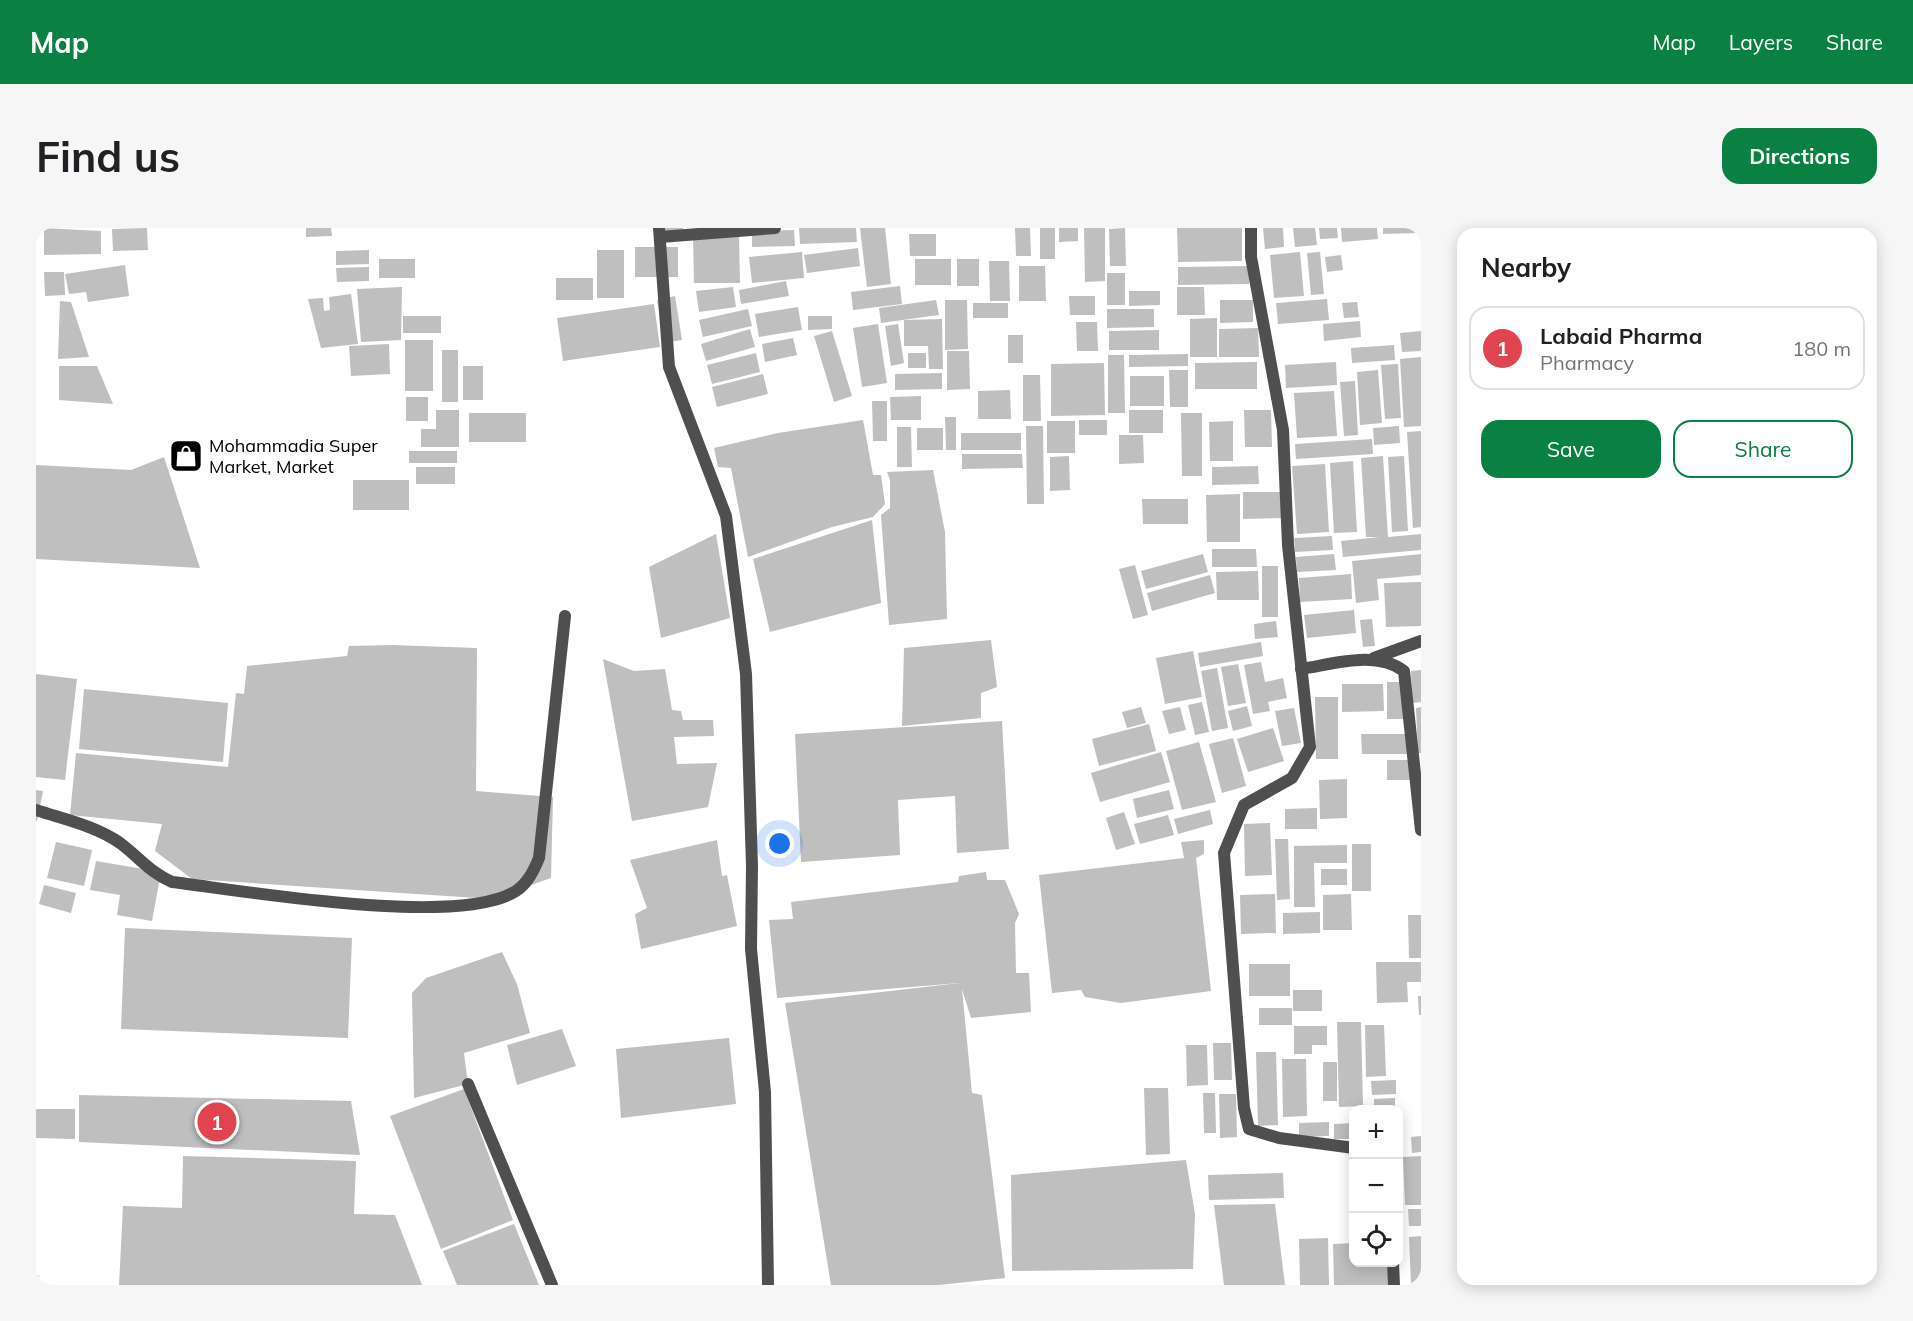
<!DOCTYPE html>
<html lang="en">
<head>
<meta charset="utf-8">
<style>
  :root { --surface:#fff; --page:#f6f6f6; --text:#202124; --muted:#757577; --line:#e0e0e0; --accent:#0b8043 }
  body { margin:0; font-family:Mulish,sans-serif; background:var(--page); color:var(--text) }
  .controls { position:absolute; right:18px; bottom:18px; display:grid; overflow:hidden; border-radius:12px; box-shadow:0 3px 15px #0003 }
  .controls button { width:54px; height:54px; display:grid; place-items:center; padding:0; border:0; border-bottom:2px solid var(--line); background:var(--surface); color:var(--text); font:30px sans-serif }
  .you { position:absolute; left:744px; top:616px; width:21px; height:21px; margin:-15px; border:4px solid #fff; border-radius:50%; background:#1a73e8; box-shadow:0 0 0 9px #1a73e833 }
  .badge { display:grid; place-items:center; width:39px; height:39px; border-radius:50%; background:var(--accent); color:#fff; font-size:20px; font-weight:700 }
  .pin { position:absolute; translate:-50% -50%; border:3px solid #fff; box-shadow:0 2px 6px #0006 }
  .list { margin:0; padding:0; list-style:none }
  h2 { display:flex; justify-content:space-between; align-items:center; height:78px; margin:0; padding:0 24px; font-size:26px }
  h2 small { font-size:20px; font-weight:400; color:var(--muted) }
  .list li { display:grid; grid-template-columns:39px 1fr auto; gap:18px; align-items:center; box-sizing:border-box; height:84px; margin:0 12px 12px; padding:0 12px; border:2px solid var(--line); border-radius:18px }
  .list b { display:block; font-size:22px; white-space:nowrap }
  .list p { margin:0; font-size:20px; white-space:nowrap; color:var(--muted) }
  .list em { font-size:20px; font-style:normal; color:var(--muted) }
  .actions { display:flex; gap:12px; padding:18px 24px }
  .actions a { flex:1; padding:14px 0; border:2px solid var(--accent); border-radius:18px; text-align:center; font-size:21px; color:var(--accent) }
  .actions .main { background:var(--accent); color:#fff }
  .icon { flex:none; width:33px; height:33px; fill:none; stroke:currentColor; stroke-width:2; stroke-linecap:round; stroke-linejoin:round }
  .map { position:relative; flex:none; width:1385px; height:1057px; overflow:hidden; border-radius:18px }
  header { display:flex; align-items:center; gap:36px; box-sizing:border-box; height:84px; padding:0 30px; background:var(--accent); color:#fff }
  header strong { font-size:28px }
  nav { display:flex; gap:33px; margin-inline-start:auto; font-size:21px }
  .intro { display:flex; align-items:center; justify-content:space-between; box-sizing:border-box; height:144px; padding:0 36px }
  h1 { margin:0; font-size:42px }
  .button { padding:15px 27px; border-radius:18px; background:var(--accent); color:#fff; font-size:21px; font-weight:700 }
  main { display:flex; gap:36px; padding:0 36px }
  aside { flex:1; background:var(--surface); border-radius:18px; box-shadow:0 3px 15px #0003 }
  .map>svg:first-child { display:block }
  .building { fill:#bfbfbf }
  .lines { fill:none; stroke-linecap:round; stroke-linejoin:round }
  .lane { stroke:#4f4f4f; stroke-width:12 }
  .street { stroke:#4f4f4f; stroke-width:12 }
  .labels { text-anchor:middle; stroke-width:4.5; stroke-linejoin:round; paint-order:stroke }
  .poi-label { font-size:18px; fill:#000; stroke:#fff; text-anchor:start }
</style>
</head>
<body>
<header>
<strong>Map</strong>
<nav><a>Map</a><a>Layers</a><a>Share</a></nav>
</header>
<div class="intro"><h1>Find us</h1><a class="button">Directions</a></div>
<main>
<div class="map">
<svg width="1385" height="1057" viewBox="0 0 1385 1057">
  <rect width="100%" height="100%" fill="#fff"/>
  <g class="building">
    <path d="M8,0L65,3V26L8,27Z"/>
    <path d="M111,0L112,22L77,23L76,1Z"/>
    <path d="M270,0H295L296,8L270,9Z"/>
    <path d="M622,0H647V9Z"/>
    <path d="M763,0H820L821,14L764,16Z"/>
    <path d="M824,0H849L855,56L831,59Z"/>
    <path d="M979,0H994L995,28H980Z"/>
    <rect x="1004" y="0" width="15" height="31"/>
    <path d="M1023,0H1042V13L1023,14Z"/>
    <path d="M1048,0H1069V53L1049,54Z"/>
    <path d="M1089,0L1090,38H1074L1073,1Z"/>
    <path d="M1141,0H1206V33L1142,34Z"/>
    <path d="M1227,0H1247L1248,19L1229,21Z"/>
    <path d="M1257,0H1279L1281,17L1259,19Z"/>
    <path d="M1283,0H1301L1302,10L1284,11Z"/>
    <path d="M1305,0H1341L1342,11L1306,14Z"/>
    <path d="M1347,0H1383V5L1347,6Z"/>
    <path d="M758,2L759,18L716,19V3Z"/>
    <path d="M703,6L704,55H658L657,7Z"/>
    <path d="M873,6H900V28H874Z"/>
    <rect x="599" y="19" width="43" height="30"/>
    <path d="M822,20L824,38L771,45L768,27Z"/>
    <path d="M333,22V36L300,37V23Z"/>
    <rect x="561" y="22" width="27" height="48"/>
    <path d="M766,24L768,50L716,55L713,29Z"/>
    <path d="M1264,24L1268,68L1238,70L1234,27Z"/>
    <path d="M1284,24L1288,66L1275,67L1271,25Z"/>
    <path d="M1305,27L1307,42L1291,44L1289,29Z"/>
    <rect x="343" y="31" width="36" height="19"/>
    <rect x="879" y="31" width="36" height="26"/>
    <rect x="921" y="31" width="22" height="27"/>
    <path d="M953,33H973L974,73H954Z"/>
    <path d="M89,37L93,68L52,74L50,64L33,66L29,46Z"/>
    <path d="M983,38H1009L1010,73H983Z"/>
    <path d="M1213,38V56L1142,57V39Z"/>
    <path d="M333,39V53L301,54L300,40Z"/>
    <path d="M8,44H28L29,67L9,68Z"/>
    <rect x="1071" y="45" width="18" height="32"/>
    <rect x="520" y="50" width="37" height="22"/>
    <path d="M750,53L753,68L705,76L703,62Z"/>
    <path d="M864,58L866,76L817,82L815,64Z"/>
    <path d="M366,59L365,112L325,114L321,61Z"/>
    <path d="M697,59L700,79L663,84L660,63Z"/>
    <path d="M1141,59H1168L1169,87H1141Z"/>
    <path d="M1093,63H1124V77L1093,78Z"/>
    <path d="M315,66L322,116L285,120L272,71L287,70L288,83L294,82L293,69Z"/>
    <path d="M639,68L646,112L628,115L621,72Z"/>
    <path d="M1033,68H1059V87H1034Z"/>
    <path d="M1291,71L1293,92L1242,96L1240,75Z"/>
    <path d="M900,72L903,87L845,95L843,80Z"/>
    <path d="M909,72H931L932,121L909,122Z"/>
    <path d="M1184,72H1217V94L1184,95Z"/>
    <path d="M24,73L35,74L53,129L22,131Z"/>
    <path d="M1321,74L1323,89L1308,90L1306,75Z"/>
    <rect x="937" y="75" width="35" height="15"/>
    <path d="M618,76L624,119L527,133L521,90Z"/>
    <path d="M762,79L766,102L723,109L719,86Z"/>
    <path d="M712,81L716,98L667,109L663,92Z"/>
    <path d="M1071,81H1118V99L1071,100Z"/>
    <rect x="367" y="88" width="38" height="17"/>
    <path d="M772,88H796V101L772,102Z"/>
    <path d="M1181,90V129H1154V91Z"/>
    <path d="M906,91L907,141H893L892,118H868V92Z"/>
    <path d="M1324,93L1325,109L1288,113L1287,96Z"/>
    <path d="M1040,94H1061L1062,123H1041Z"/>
    <path d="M842,96L851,155L826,159L817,100Z"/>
    <path d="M862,96L868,135L855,138L849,98Z"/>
    <path d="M1222,100L1223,129H1183V101Z"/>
    <path d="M714,101L719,119L670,133L665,116Z"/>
    <path d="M1123,102V122H1073V103Z"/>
    <path d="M796,103L816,168L798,174L778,108Z"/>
    <path d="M1385,103V123L1366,124L1364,105Z"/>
    <rect x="972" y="107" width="15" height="28"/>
    <path d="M757,110L761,127L729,134L726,116Z"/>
    <rect x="369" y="112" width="28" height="51"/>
    <path d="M353,116L354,146L315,148L313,118Z"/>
    <path d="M1358,117L1359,132L1316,135L1315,120Z"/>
    <rect x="406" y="122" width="16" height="52"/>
    <path d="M911,123H933L934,161L911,162Z"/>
    <path d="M720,125L724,144L676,156L671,137Z"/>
    <rect x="872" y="125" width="18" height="15"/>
    <path d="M1152,126V138L1093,139V127Z"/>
    <path d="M1072,127H1088L1089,185H1072Z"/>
    <path d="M1385,129V198L1368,199L1364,131Z"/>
    <path d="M1221,134V161H1159V135Z"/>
    <path d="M1300,134L1301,157L1250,160L1249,137Z"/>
    <path d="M1068,135L1069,187L1015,188V136Z"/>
    <path d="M1362,136L1365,190L1349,191L1345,137Z"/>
    <path d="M23,138H61L77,176L23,172Z"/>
    <rect x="427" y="138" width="20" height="34"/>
    <path d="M1133,142H1152V179H1134Z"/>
    <path d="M1342,142L1346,195L1324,197L1321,144Z"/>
    <path d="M906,145V161L859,162V146Z"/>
    <path d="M727,146L732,166L681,179L676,159Z"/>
    <path d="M987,147H1004L1005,193H987Z"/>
    <rect x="1094" y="148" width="34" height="30"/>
    <path d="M1319,153L1322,207L1308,208L1304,154Z"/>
    <path d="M974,162L975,191H942V163Z"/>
    <path d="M1298,163L1301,208L1261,210L1258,165Z"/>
    <path d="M885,168V192H855L854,169Z"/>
    <rect x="370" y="169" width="22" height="24"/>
    <path d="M836,173H851V213H837Z"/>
    <path d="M400,182H423V219H385V201H400Z"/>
    <rect x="1093" y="182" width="34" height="23"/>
    <path d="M1208,182H1235L1236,219H1209Z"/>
    <rect x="433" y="185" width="57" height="29"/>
    <path d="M1145,185H1166V248H1146Z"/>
    <path d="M909,189H920V222H910Z"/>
    <path d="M827,192L837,247H845L849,276L837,289L796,299L712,329L695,240L682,239L678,220L742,205Z"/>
    <rect x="1043" y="192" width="28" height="15"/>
    <rect x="1011" y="193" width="28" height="32"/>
    <path d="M1197,193V233H1174L1173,194Z"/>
    <path d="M990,198H1007L1008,276H991Z"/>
    <path d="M1363,198L1364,215L1338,217L1337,200Z"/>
    <path d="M861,199H875L876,239H861Z"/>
    <rect x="881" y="200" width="26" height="22"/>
    <path d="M1385,203V299L1377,300L1371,204Z"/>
    <rect x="925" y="205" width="60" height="17"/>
    <path d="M1083,207H1107L1108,235L1083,236Z"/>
    <path d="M1336,211L1337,226L1260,231L1259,216Z"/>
    <rect x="373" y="223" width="48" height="12"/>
    <path d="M926,226H986L987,240L926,241Z"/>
    <path d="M1033,228L1034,262L1014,263V229Z"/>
    <path d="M1347,228L1352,309L1385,306V322L1307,329L1305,313L1344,309H1330L1325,230Z"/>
    <path d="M1368,228L1372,303L1356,304L1352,229Z"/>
    <path d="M128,229L164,340L0,331V237L95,242Z"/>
    <path d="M1317,233L1321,304L1298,305L1294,235Z"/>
    <path d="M1289,236L1293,304L1261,306L1256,238Z"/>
    <path d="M1222,238L1223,256L1176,257V239Z"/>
    <rect x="380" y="239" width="39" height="17"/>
    <path d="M897,242L909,304L911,391L853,397L845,287L854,280V252L851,244Z"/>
    <rect x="317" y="252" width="56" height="30"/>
    <path d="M1207,264H1247V290L1207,291Z"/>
    <path d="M1204,266V314H1171L1170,267Z"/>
    <path d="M1106,271H1152V296H1107Z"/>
    <path d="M836,292L845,375L734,404L717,331Z"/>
    <path d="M680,306L694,390L625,410L613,339Z"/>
    <path d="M1296,308L1297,322L1259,324L1258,310Z"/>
    <path d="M1176,321H1220L1221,339H1176Z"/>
    <path d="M1167,326L1172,344L1110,361L1105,343Z"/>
    <path d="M1298,326L1300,342L1261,344L1260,329Z"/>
    <path d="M1385,326V347L1341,351L1343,372L1320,375L1316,333Z"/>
    <path d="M1099,337L1112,387L1097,391L1083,341Z"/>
    <rect x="1226" y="338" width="16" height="51"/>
    <path d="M1222,343L1223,372H1181L1180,344Z"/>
    <path d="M1315,346L1316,371L1264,374L1263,350Z"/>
    <path d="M1174,347L1179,365L1116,383L1111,365Z"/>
    <path d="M1385,354V398L1350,399L1348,355Z"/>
    <path d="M1318,382L1320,405L1271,410L1268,387Z"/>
    <path d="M1336,391L1339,418L1327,419L1324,392Z"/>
    <path d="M1240,393L1242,409L1219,411L1218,396Z"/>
    <path d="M955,412L961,459L945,465V490L866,498L868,420Z"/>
    <path d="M1225,414L1227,428L1164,439L1162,425Z"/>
    <path d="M356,417L441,420L440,563L517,569L515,650L456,671L156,651L119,623L126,596L34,587L40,525L192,539L200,465L208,466L211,438L311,428L313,418Z"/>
    <path d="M1157,423L1166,469L1129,476L1120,430Z"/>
    <path d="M567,431L598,443L629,441L636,482L645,483L647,492H677L678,508L638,509L641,536L681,535L672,579L596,593Z"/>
    <path d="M1225,434L1229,454L1247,450L1251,470L1232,474L1234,483L1217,486L1208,437Z"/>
    <path d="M1202,436L1210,475L1192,478L1185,439Z"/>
    <path d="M1181,440L1192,500L1176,503L1165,443Z"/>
    <path d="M1385,442V474L1376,475L1375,443Z"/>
    <path d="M0,446L41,451L29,552L0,549Z"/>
    <rect x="1351" y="454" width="16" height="37"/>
    <path d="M1306,456H1347L1348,483L1306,484Z"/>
    <path d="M48,461L192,475L187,534L43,521Z"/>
    <path d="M1279,469H1302V531H1280Z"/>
    <path d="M1166,474L1173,504L1159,507L1152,477Z"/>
    <path d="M1211,478L1216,498L1197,503L1192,483Z"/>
    <path d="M1105,479L1110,495L1091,500L1086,484Z"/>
    <path d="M1144,479L1150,502L1133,506L1126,483Z"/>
    <path d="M1385,479V525H1382L1380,480Z"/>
    <path d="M1258,480L1265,515L1246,518L1239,483Z"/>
    <path d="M966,493L973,621L921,625L919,568L862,572L864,627L765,634L759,506Z"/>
    <path d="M1113,496L1120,523L1063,538L1056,511Z"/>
    <path d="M1237,500L1248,533L1212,544L1201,511Z"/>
    <path d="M1325,506H1371L1372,526H1326Z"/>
    <path d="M1197,510L1210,558L1186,565L1173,516Z"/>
    <path d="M1163,514L1180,574L1146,582L1130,523Z"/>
    <path d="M1125,524L1134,554L1064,574L1055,545Z"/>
    <path d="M1351,532H1376L1377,552H1351Z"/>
    <path d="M1311,551V590L1284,591L1283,552Z"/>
    <path d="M0,562L7,563L1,593H0Z"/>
    <path d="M1133,562L1138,581L1101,590L1097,571Z"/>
    <path d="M1281,580V601H1249V581Z"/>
    <path d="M1174,582L1177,596L1142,606L1138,591Z"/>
    <path d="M1088,584L1099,616L1080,622L1070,590Z"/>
    <path d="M1132,587L1138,607L1104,616L1098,596Z"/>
    <path d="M1234,595L1236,647L1209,648L1208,596Z"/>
    <path d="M1239,611H1252L1254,671L1241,672Z"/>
    <path d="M681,612L686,648L691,647L701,698L605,721L599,686L611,680L594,632Z"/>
    <path d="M1168,612V626L1160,630L1175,763L1085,775L1049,769L1045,762L1016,765L1003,647L1148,630L1145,614Z"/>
    <path d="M20,614L56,622L48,658L11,650Z"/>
    <rect x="1316" y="616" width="19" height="47"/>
    <path d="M1311,617V635H1278L1279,679H1258V618Z"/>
    <path d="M60,633L125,644L116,693L81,687L84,667L54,662Z"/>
    <rect x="1285" y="641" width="26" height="16"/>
    <path d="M950,644L951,652H969L983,686L979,695L980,745H993L995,784L935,790L926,761L936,865L946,867L969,1050L903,1057H795L749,775L924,755L741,770L733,692L757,691L755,674L922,654L923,648Z"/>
    <path d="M8,657L40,665L35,685L3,676Z"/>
    <path d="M1239,666L1240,705L1205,706L1204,667Z"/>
    <path d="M1315,666L1316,702H1287V667Z"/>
    <path d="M1284,684V705L1247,706V685Z"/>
    <path d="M1372,687H1385V730H1373Z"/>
    <path d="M89,700L316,710L312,810L85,801Z"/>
    <path d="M466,724L481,756L494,805L428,825L432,856L378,870L376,765L390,750Z"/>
    <path d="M1340,734H1385V754H1371L1372,774L1341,775Z"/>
    <rect x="1213" y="736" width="41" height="32"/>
    <rect x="1257" y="762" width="29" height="21"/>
    <path d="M1382,768H1385V787H1383Z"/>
    <rect x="1223" y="780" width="33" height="17"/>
    <path d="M1301,794H1325L1327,878L1303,879Z"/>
    <path d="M1329,797H1348L1350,848L1330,849Z"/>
    <path d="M1258,798H1291V817H1276V826H1258Z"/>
    <path d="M526,801L540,838L481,857L471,817Z"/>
    <path d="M693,810L700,876L585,890L580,821Z"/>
    <path d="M1177,815H1195L1196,852H1178Z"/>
    <path d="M1150,817H1171L1172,857L1151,858Z"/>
    <path d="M1220,824H1240L1242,897L1222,898Z"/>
    <path d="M1246,831H1270L1271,888L1247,889Z"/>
    <rect x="1287" y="834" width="14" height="39"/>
    <path d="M1360,852V866L1336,867L1335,853Z"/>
    <path d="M1108,860H1132L1134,926L1110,927Z"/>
    <path d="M428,861L477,992L405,1021L354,888Z"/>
    <path d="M1167,865H1179L1180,905H1168Z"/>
    <path d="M1183,866H1200L1201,909L1184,910Z"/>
    <path d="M43,867L315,873L324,927L43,914Z"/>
    <path d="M1359,870V882H1338V871Z"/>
    <path d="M0,881H39V911L0,910Z"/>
    <path d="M1293,894V908L1263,909V895Z"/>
    <path d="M1318,895V911H1298V896Z"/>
    <path d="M1385,908V924L1376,925L1375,909Z"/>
    <path d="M147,928L320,933L318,986L359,987L386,1057H83L87,978L146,980Z"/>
    <path d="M1385,928V977H1369L1367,929Z"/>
    <path d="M1150,932L1159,986L1157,1041L976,1043L975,947Z"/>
    <path d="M1247,945L1248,970L1173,972L1172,947Z"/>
    <path d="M1239,976L1249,1057H1188L1178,977Z"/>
    <path d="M1372,981H1385V998H1373Z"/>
    <path d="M478,996L503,1057H421L407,1023Z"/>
    <path d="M1385,1008V1057H1375L1373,1009Z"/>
    <path d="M1292,1010L1293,1057H1264L1263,1011Z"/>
    <path d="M1318,1015V1034H1352L1353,1057H1298L1297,1016Z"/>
    <path d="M0,1047H3L4,1057H0Z"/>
  </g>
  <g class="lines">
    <path class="lane" d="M432,856L516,1057"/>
    <g class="street">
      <path d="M623,0L633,139L690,288L710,446L716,638L715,721L729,864L732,1057"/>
      <path d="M1215,0V29L1247,202L1252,317L1274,519L1256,550L1208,577L1188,625L1208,880L1213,901L1243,910L1318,920"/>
      <path d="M624,9L739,0"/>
      <path d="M1338,430L1385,413"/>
      <path d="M1265,441C1298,436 1340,422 1368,443L1385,602"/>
      <path d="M0,582C27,591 60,598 84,615C104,630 112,643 136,654C210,663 422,700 480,663C492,655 498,642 503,630L529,388"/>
      <path d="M1357,1034L1358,1057"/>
    </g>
  </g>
  <defs>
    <g id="shop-square" transform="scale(1.725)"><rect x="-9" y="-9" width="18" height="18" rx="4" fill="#000" stroke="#fff"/><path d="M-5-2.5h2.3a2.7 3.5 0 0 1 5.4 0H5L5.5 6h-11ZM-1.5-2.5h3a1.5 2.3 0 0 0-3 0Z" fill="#fff"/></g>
  </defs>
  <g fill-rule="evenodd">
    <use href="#shop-square" x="150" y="228"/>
  </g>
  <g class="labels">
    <g class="poi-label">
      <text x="173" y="224">Mohammadia Super<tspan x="173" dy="21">Market, Market</tspan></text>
    </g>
  </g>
</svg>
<div class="controls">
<button>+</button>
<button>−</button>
<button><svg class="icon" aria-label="locate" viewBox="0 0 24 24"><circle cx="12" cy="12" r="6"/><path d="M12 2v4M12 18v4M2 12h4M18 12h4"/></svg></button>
</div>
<div class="you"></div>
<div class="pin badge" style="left:181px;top:894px;background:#e0444e">1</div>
</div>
<aside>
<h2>Nearby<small></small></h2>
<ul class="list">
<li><span class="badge" style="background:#e0444e">1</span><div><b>Labaid Pharma</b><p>Pharmacy</p></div><em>180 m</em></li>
</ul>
<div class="actions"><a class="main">Save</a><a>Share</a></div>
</aside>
</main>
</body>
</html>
